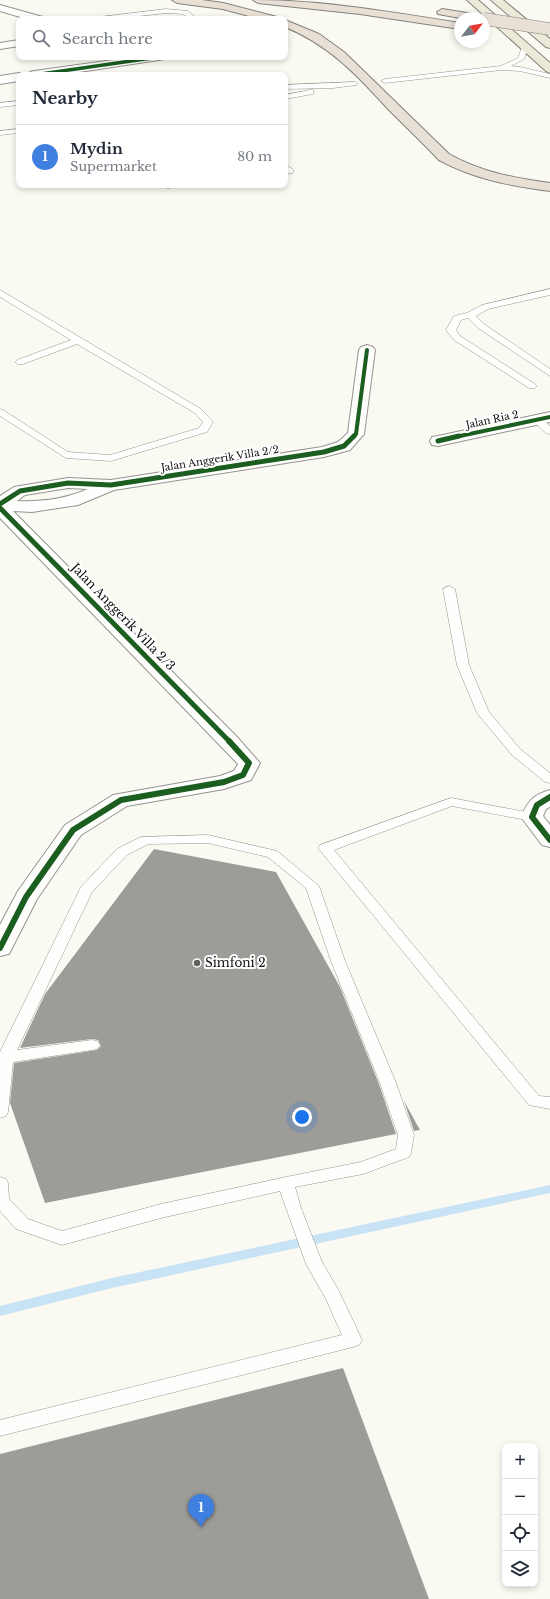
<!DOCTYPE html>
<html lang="en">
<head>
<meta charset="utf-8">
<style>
  :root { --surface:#fff; --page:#f6f6f7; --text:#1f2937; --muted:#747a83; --line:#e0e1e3; --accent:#ea580c }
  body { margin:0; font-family:"Libre Baskerville",serif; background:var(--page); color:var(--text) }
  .controls { position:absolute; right:12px; bottom:12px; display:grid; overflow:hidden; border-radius:8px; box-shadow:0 2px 6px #0003 }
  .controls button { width:36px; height:36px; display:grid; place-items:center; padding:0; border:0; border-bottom:1px solid var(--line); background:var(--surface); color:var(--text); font:20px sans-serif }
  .compass { position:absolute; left:454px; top:12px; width:36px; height:36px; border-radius:50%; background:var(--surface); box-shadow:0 2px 6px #0003; rotate:59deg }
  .you { position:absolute; left:302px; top:1117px; width:14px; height:14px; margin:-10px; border:3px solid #fff; border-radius:50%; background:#1a73e8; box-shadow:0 0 0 6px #1a73e833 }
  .badge { display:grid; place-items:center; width:26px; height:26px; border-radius:50%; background:var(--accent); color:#fff; font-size:13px; font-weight:700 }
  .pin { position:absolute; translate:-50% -33px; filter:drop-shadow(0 1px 2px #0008) }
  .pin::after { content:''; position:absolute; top:21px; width:14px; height:12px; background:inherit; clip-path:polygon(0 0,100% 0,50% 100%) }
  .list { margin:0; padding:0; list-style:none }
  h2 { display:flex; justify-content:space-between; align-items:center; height:52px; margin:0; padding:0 16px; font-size:17px }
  h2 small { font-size:13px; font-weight:400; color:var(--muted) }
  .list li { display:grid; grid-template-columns:26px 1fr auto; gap:12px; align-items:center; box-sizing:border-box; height:64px; padding:0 16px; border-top:1px solid var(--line) }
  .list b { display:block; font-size:15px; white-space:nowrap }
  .list p { margin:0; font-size:13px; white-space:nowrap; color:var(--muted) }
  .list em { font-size:13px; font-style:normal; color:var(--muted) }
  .icon { flex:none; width:22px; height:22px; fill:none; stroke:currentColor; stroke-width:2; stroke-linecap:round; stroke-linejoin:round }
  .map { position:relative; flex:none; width:550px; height:1599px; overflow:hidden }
  .search { position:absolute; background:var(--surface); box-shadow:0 2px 6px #0003; left:16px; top:16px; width:272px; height:44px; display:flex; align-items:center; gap:10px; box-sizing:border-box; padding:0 14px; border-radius:8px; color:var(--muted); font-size:15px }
  .panel { position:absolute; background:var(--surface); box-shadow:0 2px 6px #0003; left:16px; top:72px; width:272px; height:116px; border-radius:8px }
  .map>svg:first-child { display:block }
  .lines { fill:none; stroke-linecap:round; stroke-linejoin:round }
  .stream { fill:#c8e2f6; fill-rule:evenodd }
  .building { fill:#9e9c98 }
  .lane-casing { stroke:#959491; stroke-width:1 }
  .street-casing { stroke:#959491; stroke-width:2 }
  .primary-casing { stroke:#82827e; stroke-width:2 }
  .highway-casing { stroke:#82827e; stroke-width:2 }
  .lane { fill:#fefefd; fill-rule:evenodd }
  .street { fill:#fefefd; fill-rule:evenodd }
  .primary { fill:#ede9d8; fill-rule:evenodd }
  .highway { fill:#e9e0d5; fill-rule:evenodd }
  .highway-bridge-casing { stroke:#82827e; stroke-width:13; stroke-linecap:butt }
  .highway-bridge { stroke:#e9e0d5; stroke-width:12 }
  .cycleway-far3-casing { stroke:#fff; stroke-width:5 }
  .cycleway-far2-casing { stroke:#fff; stroke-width:5.5 }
  .cycleway-far1-casing { stroke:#fff; stroke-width:7 }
  .cycleway-casing { stroke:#fff; stroke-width:9 }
  .cycleway-far3 { stroke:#1b5e20; stroke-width:3.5 }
  .cycleway-far2 { stroke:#1b5e20; stroke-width:4 }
  .cycleway-far1 { stroke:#1b5e20; stroke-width:5 }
  .cycleway { stroke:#1b5e20; stroke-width:6 }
  .poi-dot { fill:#61615e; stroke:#fff; stroke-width:1.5 }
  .labels { text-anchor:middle; stroke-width:4; stroke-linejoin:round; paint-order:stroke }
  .far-street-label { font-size:10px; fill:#0e0e0e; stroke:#fff }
  .street-label { font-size:12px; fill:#0e0e0e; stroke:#fff }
  .poi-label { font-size:12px; fill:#0e0e0e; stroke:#fff; text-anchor:start }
</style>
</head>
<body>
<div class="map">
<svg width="550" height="1599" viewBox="0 0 550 1599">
  <rect width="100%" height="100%" fill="#fbfaf2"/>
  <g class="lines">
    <path class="stream" d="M550,1185V1193L112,1288L0,1316V1306L112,1278Z"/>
  </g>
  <g class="building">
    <path d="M154,849L276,872L340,987L379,1084L396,1134L45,1203L10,1103L14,1063L97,1050L101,1046L98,1040L92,1039L20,1048L45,994Z"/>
    <path d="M404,1101L420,1130L414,1131Z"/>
    <path d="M343,1368L429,1599H0V1454Z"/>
  </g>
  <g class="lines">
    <g class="lane-casing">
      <g id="lane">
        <path d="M166,9L188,11L197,19H191L183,14L166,13L113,19H97L100,17Z"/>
        <path d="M525,45L528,47L524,59L511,66L520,67L550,74V78L520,71L501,70L385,83L381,81L385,79L501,66L518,58L522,47Z"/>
        <path d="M355,82L357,83V85L333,88L285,89V85Z"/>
        <path d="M310,90H313V94L285,99V95Z"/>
        <path d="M19,101V105L0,107V103Z"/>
        <path d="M19,129V133L0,135V131Z"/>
        <path d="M285,165L293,169V173L285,174Z"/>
        <path d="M161,185H175C172,189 164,189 161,185Z"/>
        <path d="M550,289V295L488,309L476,316L484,324L550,369V376L478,328L468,318L461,320L456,330L460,336L535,384L537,386L535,388H529L454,340L446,330L454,316L467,313L482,305Z"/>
        <path d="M0,290L201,409L213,422L207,432L111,461L66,458L0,416V409L3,410L68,452L110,455L199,428L203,422L195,413L77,344L23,364H17L15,362L17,360L71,340L0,297Z"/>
        <path d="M537,417L540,418L550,426V434L546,433L534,422L532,420L534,418Z"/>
        <path d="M449,586L455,589L469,665L489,712L520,749L550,773V783L545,782L512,755L477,713L457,665L443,589Z"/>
        <path d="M451,798L532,813L537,814L539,817L537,820L532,821L452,806L334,850L539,1096L550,1097V1109L529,1105L318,848L320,845Z"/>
        <path d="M208,835L277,851L319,886L345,961L396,1083L414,1135L411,1153L409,1157L363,1174L295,1187L301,1208L322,1262L339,1291L362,1340L359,1345L353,1347L0,1436V1420L342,1335L326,1299L306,1264L280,1191L161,1218L62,1245L16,1229L0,1211V1177L6,1179L8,1183L9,1199L28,1219L62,1231L161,1204L286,1177L361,1162L396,1149L398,1135L380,1083L331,961L306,888L268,857L208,843L148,844L127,855L92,892L17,1050L92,1040L97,1041L100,1045L97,1049L92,1050L13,1062L8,1112L6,1116L0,1118V1052L81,887L117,849L141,837Z"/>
      </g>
    </g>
    <g class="street-casing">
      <g id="street">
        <path d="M0,5L43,17L45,19H27L0,11Z"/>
        <path d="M19,40V46L0,49V43Z"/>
        <path d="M135,57H165L163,59L159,60L59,75H28L30,72L34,71Z"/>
        <path d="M19,73L24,75H19V81L0,84V76Z"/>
        <path d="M367,345L373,347L375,350L364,434L350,450L324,457L114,490L78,505L32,512L13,511L237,737L260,763L251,780L224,789L127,806L81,835L37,899L9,954L0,956V925L18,891L65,825L113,795L220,776L234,771L238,764L0,518V496L14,487L68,478L111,480L322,447L338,442L348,433L359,350L361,347ZM68,488L88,489C66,499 41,502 17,501L25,495Z"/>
        <path d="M550,412V422L438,446L432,445L430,441L432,437L438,436Z"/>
        <path d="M550,790V807L546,809L543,816L550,825V847L542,845L521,817C528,801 533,795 550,790Z"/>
      </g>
    </g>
    <g class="primary-casing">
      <g id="primary">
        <path d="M467,0H478L550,63V73L546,71Z"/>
        <path d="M491,0H503L550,39V48L546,47Z"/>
      </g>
    </g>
    <g class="highway-casing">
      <g id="highway">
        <path d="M172,0H202L223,3L277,17L279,19H260L223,9L177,3Z"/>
        <path d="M253,0C322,0 391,12 460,23V29L360,14L258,3Z"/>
        <path d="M442,9L480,15L486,18L484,20V18H460L438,14L437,12Z"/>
        <path d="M285,20L319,34L344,52L449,154C481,172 514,178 550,183V191C511,186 474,179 439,160C422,142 404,125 387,108C357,75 328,44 285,27Z"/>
      </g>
    </g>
    <use href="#lane" class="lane"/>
    <use href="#street" class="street"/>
    <use href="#primary" class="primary"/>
    <use href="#highway" class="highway"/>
    <g class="highway-bridge-casing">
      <path id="highway-bridge" d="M484,19L550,29"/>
    </g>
    <use href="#highway-bridge" class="highway-bridge"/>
    <g class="cycleway-far3-casing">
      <path id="cycleway-far3" d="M34,75L159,57"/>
    </g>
    <g class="cycleway-far2-casing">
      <g id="cycleway-far2">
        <path d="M353,437L356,434L367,350"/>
        <path d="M455,437L550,417"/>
      </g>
    </g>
    <g class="cycleway-far1-casing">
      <g id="cycleway-far1">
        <path d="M438,441L459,436"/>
        <path d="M0,504L20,491L68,483L111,485L324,452L344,446L354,436"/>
        <path d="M0,508L230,742"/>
      </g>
    </g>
    <g class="cycleway-casing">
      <g id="cycleway">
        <path d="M550,797L537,805L532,817L550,840"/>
        <path d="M0,948L26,897L73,830L121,800L224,782L243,775L249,763L229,741"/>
      </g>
    </g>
    <use href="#cycleway-far3" class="cycleway-far3"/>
    <use href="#cycleway-far2" class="cycleway-far2"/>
    <use href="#cycleway-far1" class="cycleway-far1"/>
    <use href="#cycleway" class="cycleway"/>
  </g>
  <circle class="poi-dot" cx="197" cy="963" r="4"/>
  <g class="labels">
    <g class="far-street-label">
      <text transform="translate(492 419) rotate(-12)" y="4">Jalan Ria 2</text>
      <text transform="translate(220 458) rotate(-9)" y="4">Jalan Anggerik Villa 2/2</text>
    </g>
    <g class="street-label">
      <text transform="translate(123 617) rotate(46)" y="4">Jalan Anggerik Villa 2/3</text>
    </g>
    <g class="poi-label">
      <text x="205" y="967">Simfoni 2</text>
    </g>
  </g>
</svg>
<div class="controls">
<button>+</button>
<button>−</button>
<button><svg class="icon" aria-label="locate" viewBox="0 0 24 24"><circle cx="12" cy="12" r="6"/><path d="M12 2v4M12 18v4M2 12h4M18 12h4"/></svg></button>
<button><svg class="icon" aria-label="layers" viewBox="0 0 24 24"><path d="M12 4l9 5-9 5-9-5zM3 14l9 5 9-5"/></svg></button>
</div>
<svg class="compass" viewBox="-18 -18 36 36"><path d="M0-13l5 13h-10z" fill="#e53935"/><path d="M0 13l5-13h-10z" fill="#747a83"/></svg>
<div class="you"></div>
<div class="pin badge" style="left:201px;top:1527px;background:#3f7fe0">1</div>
<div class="search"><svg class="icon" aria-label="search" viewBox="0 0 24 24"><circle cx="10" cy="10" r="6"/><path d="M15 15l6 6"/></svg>Search here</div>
<section class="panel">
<h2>Nearby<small></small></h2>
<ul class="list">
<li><span class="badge" style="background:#3f7fe0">1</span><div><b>Mydin</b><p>Supermarket</p></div><em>80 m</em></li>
</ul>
</section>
</div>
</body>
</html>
